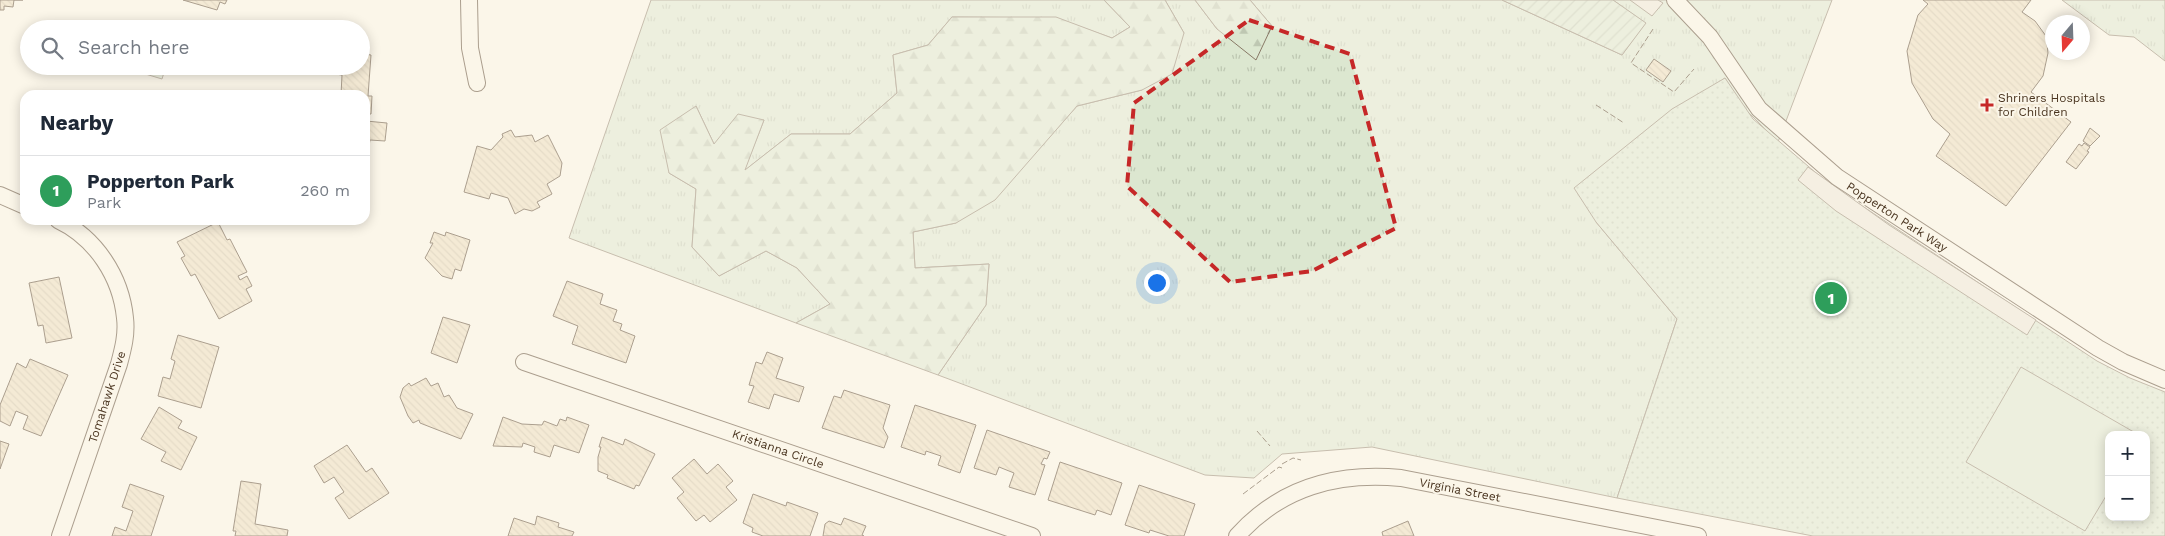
<!DOCTYPE html>
<html lang="en">
<head>
<meta charset="utf-8">
<style>
  :root { --surface:#fff; --page:#f2f2f3; --text:#1f2937; --muted:#747a83; --line:#e0e1e3; --accent:#2563eb }
  body { margin:0; font-family:"Work Sans",sans-serif; background:var(--page); color:var(--text) }
  .controls { position:absolute; right:15px; bottom:15px; display:grid; overflow:hidden; border-radius:10px; box-shadow:0 2px 12px #0003 }
  .controls button { width:45px; height:45px; display:grid; place-items:center; padding:0; border:0; border-bottom:1px solid var(--line); background:var(--surface); color:var(--text); font:25px sans-serif }
  .compass { position:absolute; left:2045px; top:15px; width:45px; height:45px; border-radius:50%; background:var(--surface); box-shadow:0 2px 12px #0003; rotate:199deg }
  .you { position:absolute; left:1156px; top:282px; width:18px; height:18px; margin:-12px; border:4px solid #fff; border-radius:50%; background:#1a73e8; box-shadow:0 0 0 8px #1a73e833 }
  .badge { display:grid; place-items:center; width:32px; height:32px; border-radius:50%; background:var(--accent); color:#fff; font-size:16px; font-weight:700 }
  .pin { position:absolute; translate:-50% -50%; border:2px solid #fff; box-shadow:0 1px 5px #0006 }
  .list { margin:0; padding:0; list-style:none }
  h2 { display:flex; justify-content:space-between; align-items:center; height:65px; margin:0; padding:0 20px; font-size:21px }
  h2 small { font-size:16px; font-weight:400; color:var(--muted) }
  .list li { display:grid; grid-template-columns:32px 1fr auto; gap:15px; align-items:center; box-sizing:border-box; height:70px; padding:0 20px; border-top:1px solid var(--line) }
  .list b { display:block; font-size:19px; white-space:nowrap }
  .list p { margin:0; font-size:16px; white-space:nowrap; color:var(--muted) }
  .list em { font-size:16px; font-style:normal; color:var(--muted) }
  .icon { flex:none; width:28px; height:28px; fill:none; stroke:currentColor; stroke-width:2; stroke-linecap:round; stroke-linejoin:round }
  .map { position:relative; flex:none; width:2165px; height:536px; overflow:hidden }
  .search { position:absolute; background:var(--surface); box-shadow:0 2px 12px #0003; left:20px; top:20px; width:350px; height:55px; display:flex; align-items:center; gap:12px; box-sizing:border-box; padding:0 18px; border-radius:28px; color:var(--muted); font-size:19px }
  .panel { position:absolute; background:var(--surface); box-shadow:0 2px 12px #0003; left:20px; top:90px; width:350px; height:135px; border-radius:15px }
  .map>svg:first-child { display:block }
  .grass { fill:url(#grass-tufts); stroke:#887966 }
  .forest { fill:url(#forest-firs); stroke:#887966 }
  .park { fill:url(#park-dots); stroke:#887966; fill-rule:evenodd }
  .garden { fill:url(#garden-furrows); stroke:#887966 }
  .pitch { fill:#dce7d0; stroke:#887966 }
  .parking { fill:#ede7d9; stroke:#887966 }
  .building { fill:url(#building-back-hatch); stroke:#4a3520 }
  .lines { fill:none; stroke-linecap:round; stroke-linejoin:round }
  .street-casing { stroke:#4a3520; stroke-width:18 }
  .street { stroke:#fbf6e9; stroke-width:16 }
  .fence { stroke:#4a3520; stroke-width:1; stroke-dasharray:6 2.5; stroke-linecap:butt }
  .marked { fill:none; stroke:#c62828; stroke-width:4; stroke-dasharray:10 6; stroke-linejoin:round }
  .poi-dot { fill:#c62828; stroke:#fbf6e9; stroke-width:2 }
  .labels { text-anchor:middle; stroke-width:4; stroke-linejoin:round; paint-order:stroke }
  .poi-label { font-size:12px; fill:#4a3520; stroke:#fbf6e9; text-anchor:start }
  .street-label { font-size:12px; fill:#4a3520; stroke:#fbf6e9 }
</style>
</head>
<body>
<div class="map">
<svg width="2165" height="536" viewBox="0 0 2165 536">
  <defs>
    <pattern id="grass-tufts" width="24" height="20" patternUnits="userSpaceOnUse" patternTransform="scale(1.25)"><rect width="24" height="20" fill="#dce7d0"/><path d="M3 7l-1-3M5 7V3M7 7l1-3M15 17l-1-3M17 17v-4M19 17l1-3" fill="none" stroke="#bec7b2"/></pattern>
    <pattern id="forest-firs" width="22" height="20" patternUnits="userSpaceOnUse" patternTransform="scale(1.25)"><rect width="22" height="20" fill="#dce7d0"/><path d="M5 1l3.5 6h-7zM16 11l3.5 6h-7z" fill="#bec7b2"/></pattern>
    <pattern id="park-dots" width="8" height="8" patternUnits="userSpaceOnUse" patternTransform="scale(1.25)"><rect width="8" height="8" fill="#dce7d0"/><path d="M2 2h.1M6 6h.1" fill="none" stroke="#bec7b2" stroke-width="1.8" stroke-linecap="round"/></pattern>
    <pattern id="garden-furrows" width="10" height="10" patternUnits="userSpaceOnUse" patternTransform="scale(1.25)"><rect width="10" height="10" fill="#dce7d0"/><path d="M-1 1l2-2M0 10L10 0M9 11l2-2" fill="none" stroke="#bec7b2"/></pattern>
    <pattern id="building-back-hatch" width="6" height="6" patternUnits="userSpaceOnUse" patternTransform="scale(1.25)"><rect width="6" height="6" fill="#ecdcbc"/><path d="M-1 5l2 2M0 0l6 6M5-1l2 2" fill="none" stroke="#ccbda1"/></pattern>
  </defs>
  <rect width="100%" height="100%" fill="#fbf6e9"/>
  <g class="grass">
    <path d="M651,0H1104L1130,27L1112,38L1056,18L952,17L928,45L893,55L897,93L850,134H791L744,171L764,120L714,144L696,106L669,173L696,189L692,247L719,276L766,251L797,268L830,304L796,323L569,238Z"/>
    <path d="M1165,0H1195L1217,29L1272,26L1250,0H1502L1622,55L1645,23L1613,0H1832L1778,142L1743,107L1725,78L1707,91L1596,222L1677,319L1617,498L1372,447L1282,454L1254,478L1205,475L938,375L986,305L989,264L915,268L913,232L956,223L1038,150L1077,106L1142,90L1184,33Z"/>
    <path d="M2062,0H2165V61L2134,37L2109,35Z"/>
  </g>
  <g class="forest">
    <path d="M1104,0H1165L1184,33L1172,74L1142,90L1077,106L995,200L956,223L913,232L915,268L989,264L986,305L938,375L796,323L830,304L797,268L766,251L719,276L692,247L696,189L669,173L660,130L696,106L714,144L738,114L764,120L745,170L791,134H850L897,93L893,55L928,45L952,17H1056L1112,38L1130,27Z"/>
    <path d="M1195,0H1250L1272,26L1256,60L1217,29Z"/>
  </g>
  <path class="park" d="M1725,78L1753,119L1829,184L2097,361L2130,378L2165,392V536H1813L1617,498L1677,319L1596,222L1574,188L1672,109ZM2109,435H2146V517H2109Z"/>
  <path class="garden" d="M1502,0H1613L1646,23L1622,55Z"/>
  <g class="pitch">
    <path d="M119,66H166L162,79Z"/>
    <path d="M2021,367L2139,435H2109V491L2085,531L1966,462Z"/>
  </g>
  <g class="parking">
    <path d="M1630,0H1658L1663,3L1652,16Z"/>
    <path d="M1808,167L1889,225L2036,320L2027,335L1836,211L1798,180Z"/>
  </g>
  <g class="building">
    <path d="M0,0H23H14L13,7L4,6V10H0Z"/>
    <path d="M183,0H227L225,4L220,2L217,10Z"/>
    <path d="M1923,0H2031L2022,12L2035,21L2046,36L2048,53L2043,76L2031,92L2071,122L2006,206L1936,156L1950,134L1933,119L1912,83L1907,51L1918,15L1928,4Z"/>
    <path d="M361,35L365,36L364,54L371,55L368,96H372L371,114H367L366,121L387,123L385,141L370,140L369,146H366L365,157V95H341L342,75L335,74V66H361Z"/>
    <path d="M1654,59L1671,71L1663,82L1646,70Z"/>
    <path d="M2090,128L2100,136L2090,146L2083,141Z"/>
    <path d="M511,130L515,137L532,135L535,142L548,135L562,163L560,176L547,184L552,194L537,202L540,207L532,211L524,209L515,214L508,198L491,193L489,199L464,192L477,146L491,150L503,137L502,134Z"/>
    <path d="M2084,143L2090,147L2087,151L2089,152L2076,169L2066,162L2079,144L2082,146Z"/>
    <path d="M218,222L227,240L230,239L247,272L238,276L240,280L247,276L252,286L246,289L252,301L219,319L195,274L191,276L181,258L185,256L177,242Z"/>
    <path d="M434,232L445,236L446,232L470,240L461,271L455,269L452,279L442,276L425,258L433,243H430Z"/>
    <path d="M59,277L72,338L46,343L43,325L38,326L29,283Z"/>
    <path d="M567,281L603,294L600,304L617,310L613,321L622,324L620,330L635,336L626,363L572,344L578,326L553,316Z"/>
    <path d="M443,317L470,325L457,363L431,353Z"/>
    <path d="M178,335L219,347L201,408L158,396L163,377L170,379L175,361L171,359Z"/>
    <path d="M767,352L783,358L776,378L804,387L799,402L774,394L769,409L748,402L754,386L749,385L756,362L762,364Z"/>
    <path d="M30,359L68,375L41,436L23,429L28,416L16,411L10,426L0,421V405L17,363L26,368Z"/>
    <path d="M426,378L431,386L438,383L444,397L449,395L457,408L473,414L461,439L420,423L419,420L413,423L408,416L400,397L403,388L409,383L411,386Z"/>
    <path d="M844,390L890,405L883,428L888,437L884,448L822,428L834,396L841,398Z"/>
    <path d="M915,405L976,425L960,473L938,465L941,456L926,451L925,455L901,447Z"/>
    <path d="M159,407L182,421L178,428L197,437L181,470L161,461L166,452L141,439Z"/>
    <path d="M503,417L522,424L542,425L544,421L557,426L560,419L566,421L567,417L589,425L579,453L554,445L550,457L534,452L535,447L523,443L522,447L493,446Z"/>
    <path d="M987,430L1050,452L1047,459L1044,458L1041,464L1045,465L1035,495L1009,487L1014,473L999,467L996,475L974,468Z"/>
    <path d="M602,437L623,445L625,439L655,454L639,486L636,485L634,489L607,478L608,475L598,471V457L601,447H599Z"/>
    <path d="M0,441L9,444L0,469Z"/>
    <path d="M347,445L366,472L372,468L389,493L349,519L335,498L344,492L334,477L324,483L314,466Z"/>
    <path d="M694,459L707,474L718,464L733,481L726,487L737,500L710,522L704,515L696,521L677,498L684,492L672,478Z"/>
    <path d="M1060,462L1122,483L1111,515L1097,510L1095,515L1048,500Z"/>
    <path d="M241,481L261,484L255,524L288,530L287,536H235L236,531H233Z"/>
    <path d="M130,484L164,496L151,536H112L115,527L126,531L133,511L122,507Z"/>
    <path d="M1139,485L1195,504L1184,536H1169L1150,530L1149,533L1125,525Z"/>
    <path d="M753,494L786,506L787,502L818,513L810,536H763L752,532L753,528L743,523Z"/>
    <path d="M537,516L559,523L558,527L574,532L572,536H508L514,518L535,525Z"/>
    <path d="M844,518L866,526L862,535L864,536H823L825,524L829,521L841,525Z"/>
    <path d="M1408,521L1414,536H1383L1382,532Z"/>
  </g>
  <g class="lines">
    <g class="street-casing">
      <g id="street">
        <path d="M469,0L470,48L477,83"/>
        <path d="M1675,0L1710,37L1759,109L1837,177L2098,348L2123,362L2165,380"/>
        <path d="M0,195L25,206"/>
        <path d="M58,220C96,238 121,277 125,318C127,334 123,349 119,364L60,536"/>
        <path d="M524,362L1032,536"/>
        <path d="M1237,536C1281,487 1337,472 1401,478L1698,536"/>
      </g>
    </g>
    <use href="#street" class="street"/>
    <g class="fence">
      <path d="M1653,29L1631,63L1674,92L1694,69"/>
      <path d="M1596,105L1624,123"/>
      <path d="M1257,431L1270,446"/>
      <path d="M1282,464L1293,458L1301,460"/>
      <path d="M1243,494L1279,467L1282,468"/>
    </g>
  </g>
  <path d="M0 0H2165V536H0ZM1249,20L1350,54L1396,228L1312,271L1230,282L1127,186L1134,103Z" fill="#fbf6e9" fill-opacity=".55" fill-rule="evenodd"/>
  <path class="marked" d="M1249,20L1350,54L1396,228L1312,271L1230,282L1127,186L1134,103Z"/>
  <path class="poi-dot" d="M1984.5 97.5h5v5h5v5h-5v5h-5v-5h-5v-5h5z"/>
  <g class="labels">
    <g class="poi-label">
      <text x="1998" y="102">Shriners Hospitals<tspan x="1998" dy="14">for Children</tspan></text>
    </g>
    <g class="street-label">
      <text transform="translate(1897 217) rotate(33)" y="4">Popperton Park Way</text>
      <text transform="translate(107 397) rotate(-72)" y="4">Tomahawk Drive</text>
      <text transform="translate(778 449) rotate(19)" y="4">Kristianna Circle</text>
      <text transform="translate(1460 490) rotate(11)" y="4">Virginia Street</text>
    </g>
  </g>
</svg>
<div class="controls">
<button>+</button>
<button>−</button>
</div>
<svg class="compass" viewBox="-18 -18 36 36"><path d="M0-13l5 13h-10z" fill="#e53935"/><path d="M0 13l5-13h-10z" fill="#747a83"/></svg>
<div class="you"></div>
<div class="pin badge" style="left:1831px;top:298px;background:#2e9e5b">1</div>
<div class="search"><svg class="icon" aria-label="search" viewBox="0 0 24 24"><circle cx="10" cy="10" r="6"/><path d="M15 15l6 6"/></svg>Search here</div>
<section class="panel">
<h2>Nearby<small></small></h2>
<ul class="list">
<li><span class="badge" style="background:#2e9e5b">1</span><div><b>Popperton Park</b><p>Park</p></div><em>260 m</em></li>
</ul>
</section>
</div>
</body>
</html>
